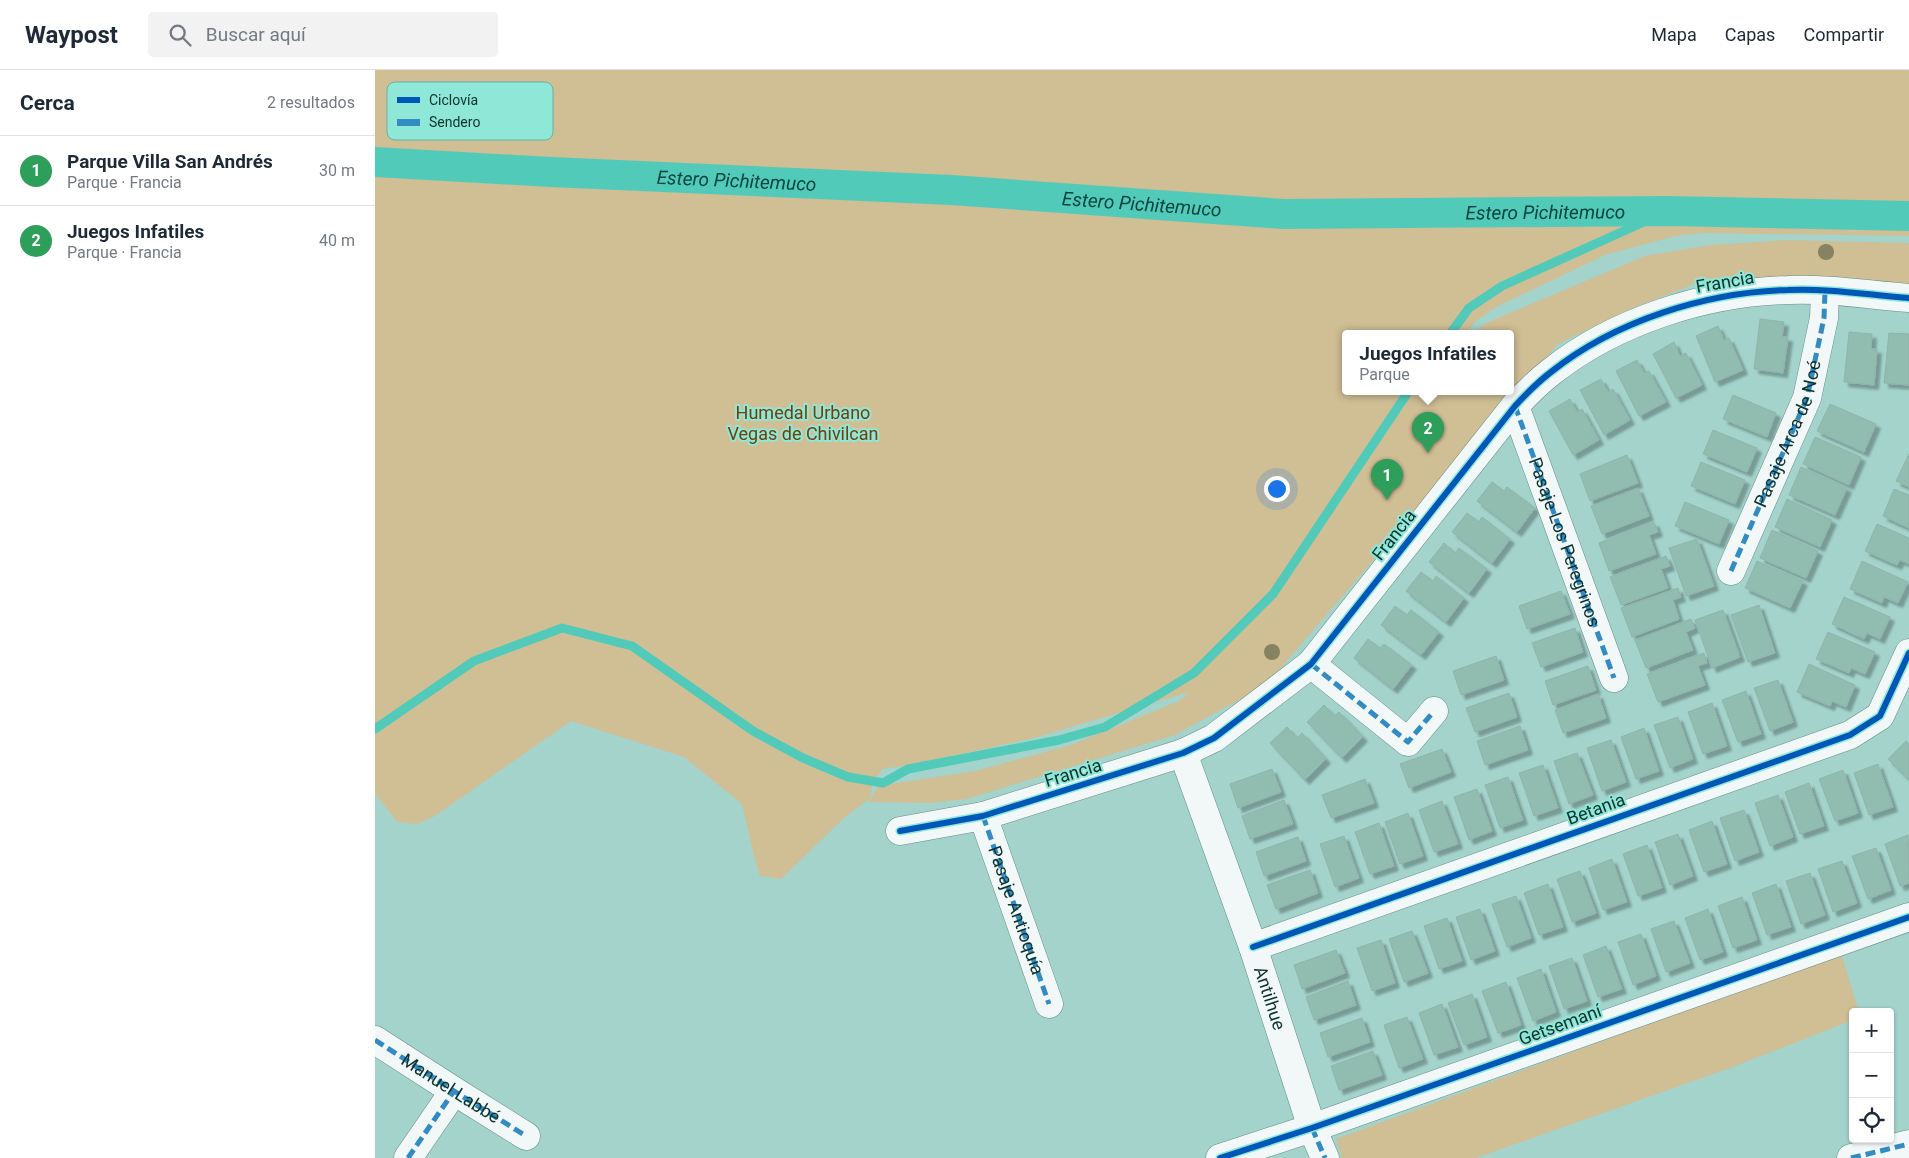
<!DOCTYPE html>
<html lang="es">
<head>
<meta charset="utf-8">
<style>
  :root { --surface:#fff; --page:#f2f2f3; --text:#1f2937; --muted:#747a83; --line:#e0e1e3; --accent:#416a64 }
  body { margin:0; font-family:Roboto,sans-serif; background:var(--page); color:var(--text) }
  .controls { position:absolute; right:15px; bottom:15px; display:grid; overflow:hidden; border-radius:5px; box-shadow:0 1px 4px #0004 }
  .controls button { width:45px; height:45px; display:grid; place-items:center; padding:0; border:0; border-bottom:1px solid var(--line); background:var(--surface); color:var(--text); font:25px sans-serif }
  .you { position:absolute; left:901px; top:418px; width:18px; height:18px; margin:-12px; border:4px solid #fff; border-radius:50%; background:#1a73e8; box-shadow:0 0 0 8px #1a73e833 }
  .badge { display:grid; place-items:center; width:32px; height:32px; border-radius:50%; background:var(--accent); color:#fff; font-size:16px; font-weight:700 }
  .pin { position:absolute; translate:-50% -41px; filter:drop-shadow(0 1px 2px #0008) }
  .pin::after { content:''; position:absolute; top:26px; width:18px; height:15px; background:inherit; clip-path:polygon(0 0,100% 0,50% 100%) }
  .popup { position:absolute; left:967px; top:260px; width:172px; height:65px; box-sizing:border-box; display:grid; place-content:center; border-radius:5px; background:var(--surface); filter:drop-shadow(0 1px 4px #0005); font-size:16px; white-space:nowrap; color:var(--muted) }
  .popup b { font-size:19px; color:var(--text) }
  .popup::after { content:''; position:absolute; left:50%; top:100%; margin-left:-10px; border:10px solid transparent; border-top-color:var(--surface) }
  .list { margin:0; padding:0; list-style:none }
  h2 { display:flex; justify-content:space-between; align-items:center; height:65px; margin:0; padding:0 20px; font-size:21px }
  h2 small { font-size:16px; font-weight:400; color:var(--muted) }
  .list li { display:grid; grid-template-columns:32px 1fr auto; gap:15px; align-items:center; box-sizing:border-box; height:70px; padding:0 20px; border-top:1px solid var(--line) }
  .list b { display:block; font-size:19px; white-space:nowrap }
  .list p { margin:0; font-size:16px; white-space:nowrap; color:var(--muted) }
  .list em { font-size:16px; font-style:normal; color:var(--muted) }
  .icon { flex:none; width:28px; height:28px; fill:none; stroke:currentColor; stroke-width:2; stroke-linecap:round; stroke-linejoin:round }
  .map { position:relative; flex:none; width:1534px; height:1088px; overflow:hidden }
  header { display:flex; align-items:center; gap:30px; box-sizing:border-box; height:70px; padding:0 25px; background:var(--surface); border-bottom:1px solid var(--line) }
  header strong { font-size:24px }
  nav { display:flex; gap:28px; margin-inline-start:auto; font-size:18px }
  .search { width:350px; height:45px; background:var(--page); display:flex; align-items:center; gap:12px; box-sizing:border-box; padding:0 18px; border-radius:5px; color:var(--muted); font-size:19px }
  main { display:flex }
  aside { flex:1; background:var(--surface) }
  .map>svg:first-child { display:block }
  .green { fill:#d0be95 }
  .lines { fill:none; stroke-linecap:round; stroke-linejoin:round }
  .stream { stroke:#52caba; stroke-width:9 }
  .canal { stroke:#52caba; stroke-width:30 }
  .building { fill:#91bcb0; stroke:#91b4aa; filter:url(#shadow) }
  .minor-casing { stroke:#638d87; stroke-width:29 }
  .minor { stroke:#f1f8f7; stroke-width:28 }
  .quiet { stroke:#328bc3; stroke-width:5; stroke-dasharray:10 5; stroke-linecap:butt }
  .cycleway-casing { stroke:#8fe7d8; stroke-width:9 }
  .cycleway { stroke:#0057b8; stroke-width:6 }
  .tree { fill:#878260 }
  .labels { text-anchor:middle; stroke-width:4; stroke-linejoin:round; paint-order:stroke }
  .street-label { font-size:18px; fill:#0c322d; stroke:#8fe7d8 }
  .park-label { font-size:18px; fill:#704008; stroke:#8fe7d8 }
  .water-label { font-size:19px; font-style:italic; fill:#04453e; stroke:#8fe7d8 }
  .key { fill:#8fe7d8; stroke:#68b1a5; stroke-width:1 }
  .key-label { font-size:14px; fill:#0c322d }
</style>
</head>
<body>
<header>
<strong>Waypost</strong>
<div class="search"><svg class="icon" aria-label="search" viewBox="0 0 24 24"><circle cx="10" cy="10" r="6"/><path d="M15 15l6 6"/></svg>Buscar aquí</div>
<nav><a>Mapa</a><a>Capas</a><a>Compartir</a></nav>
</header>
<main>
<aside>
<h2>Cerca<small>2 resultados</small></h2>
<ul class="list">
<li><span class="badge" style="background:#2e9e5b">1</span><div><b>Parque Villa San Andrés</b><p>Parque · Francia</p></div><em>30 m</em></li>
<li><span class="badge" style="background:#2e9e5b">2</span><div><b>Juegos Infatiles</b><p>Parque · Francia</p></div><em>40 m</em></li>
</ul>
</aside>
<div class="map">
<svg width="1534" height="1088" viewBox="0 0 1534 1088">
  <defs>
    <filter id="shadow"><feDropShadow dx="4.5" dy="4.5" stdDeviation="1" flood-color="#0004"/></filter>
  </defs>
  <rect width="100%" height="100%" fill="#a3d3cb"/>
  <g class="green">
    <path d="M0,0H1534V166L1327,163L1300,166L1230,185L1121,237L1102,250L1091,264H970V322H1136V264H1097L1111,253L1270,186L1335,175L1412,170L1534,173V215L1449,209H1332L1253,240L1183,274L906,598L873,625L800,665L592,729L556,733L494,732L503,716L600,701L696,675L804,631L814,622L659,668L545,693L508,699L498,711L495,729L471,746L406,809L385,806L380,790L367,734L309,687L196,651L60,746L42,754L22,752L0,723Z"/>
    <path d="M1466,883L1484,942H1478V950L1358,997L1101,1088H967L961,1069Z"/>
  </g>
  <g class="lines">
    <g class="stream">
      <path d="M1075,264L1094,238L1127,216L1293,141"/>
      <path d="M0,659L99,591L187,558L257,576L378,661L428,688L473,707L508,713L533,699L684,670L730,657L819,603L898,524L1033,322"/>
    </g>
    <path class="canal" id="s1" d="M0,92L176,102L576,120L909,144L1293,141L1534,146"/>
  </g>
  <g class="building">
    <path d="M1385,249L1409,252L1407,267H1413L1408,303L1379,299Z"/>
    <path d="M1343,256L1349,270L1354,268L1368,300L1340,312L1321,266Z"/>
    <path d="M1474,262L1497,264L1496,279H1502L1499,315L1469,312Z"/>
    <path d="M1514,263L1534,264V315L1509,313Z"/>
    <path d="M1299,272L1305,286L1311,283L1327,315L1301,328L1278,284Z"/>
    <path d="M1262,290L1269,303L1274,301L1291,332L1264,346L1241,301Z"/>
    <path d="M1226,309L1233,322L1238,319L1255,350L1229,365L1205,320Z"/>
    <path d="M1358,325L1401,343L1392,367L1348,349Z"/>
    <path d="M1195,329L1202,342L1207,339L1224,370L1198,385L1174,341Z"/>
    <path d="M1455,334L1501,354L1489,382L1442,361Z"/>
    <path d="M1338,360L1382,378L1372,402L1328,384Z"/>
    <path d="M1440,367L1486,387L1474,415L1428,394Z"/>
    <path d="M1534,384V417L1521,411Z"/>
    <path d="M1252,385L1263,413L1215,431L1205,404Z"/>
    <path d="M1326,392L1370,410L1360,434L1316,416Z"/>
    <path d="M1426,397L1472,418L1460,445L1414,425Z"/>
    <path d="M1117,412L1129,421L1132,417L1160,438L1142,462L1102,431Z"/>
    <path d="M1263,418L1274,446L1227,464L1216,436Z"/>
    <path d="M1519,419L1534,425V458L1508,446Z"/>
    <path d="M1412,429L1457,450L1445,477L1400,457Z"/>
    <path d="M1310,432L1354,450L1344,474L1300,456Z"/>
    <path d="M1092,443L1104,452L1107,447L1135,469L1117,493L1077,462Z"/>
    <path d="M1279,452L1283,462L1274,465L1281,484L1234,501L1224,473Z"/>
    <path d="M1502,454L1534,468V494L1525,490L1522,495L1490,481Z"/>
    <path d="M1397,460L1443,481L1431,508L1385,488Z"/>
    <path d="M1322,469L1339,516L1311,526L1294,478Z"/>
    <path d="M1069,473L1080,483L1084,478L1112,499L1094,523L1054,492Z"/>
    <path d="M1291,486L1295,496L1286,499L1293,518L1246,535L1235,507Z"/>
    <path d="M1382,491L1428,511L1415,538L1370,518Z"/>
    <path d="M1487,491L1533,512L1523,533L1509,527L1507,533L1475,519Z"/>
    <path d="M1046,502L1058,511L1061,506L1089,528L1071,552L1031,521Z"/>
    <path d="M1303,518L1306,527L1298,530L1304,549L1257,567L1246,538Z"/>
    <path d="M1186,521L1195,544L1152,559L1144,536Z"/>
    <path d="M1469,527L1515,547L1505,569L1492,563L1489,569L1457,554Z"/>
    <path d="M1384,535L1400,583L1373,592L1356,545Z"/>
    <path d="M1020,536L1032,545L1036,540L1064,562L1046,585L1006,555Z"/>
    <path d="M1348,540L1365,587L1337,598L1320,550Z"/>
    <path d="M1316,549L1320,558L1311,562L1318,580L1271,598L1260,570Z"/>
    <path d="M1200,558L1208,582L1166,597L1157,573Z"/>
    <path d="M1453,562L1500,582L1490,604L1476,598L1474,603L1441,589Z"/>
    <path d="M993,569L1005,578L1009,574L1037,595L1018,619L979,588Z"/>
    <path d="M1329,583L1332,593L1323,596L1330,615L1283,632L1272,604Z"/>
    <path d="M1121,586L1129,610L1086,625L1078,601Z"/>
    <path d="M1434,594L1480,615L1471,637L1457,631L1455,636L1422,622Z"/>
    <path d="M1213,596L1221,620L1178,635L1170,611Z"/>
    <path d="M1403,610L1418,652L1395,661L1379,618Z"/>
    <path d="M1371,621L1386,664L1363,672L1347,630Z"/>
    <path d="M1134,623L1142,647L1100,662L1091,638Z"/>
    <path d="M1223,624L1231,648L1188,663L1180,640Z"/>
    <path d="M1337,633L1352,676L1328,684L1313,642Z"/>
    <path d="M949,635L959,646L964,642L988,667L967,688L932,652Z"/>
    <path d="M1303,647L1318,689L1295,698L1279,655Z"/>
    <path d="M1145,656L1153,680L1110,695L1102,671Z"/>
    <path d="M912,657L922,668L927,663L951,689L930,710L895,673Z"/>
    <path d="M1269,658L1284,701L1261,709L1246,667Z"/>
    <path d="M1236,670L1251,712L1227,721L1212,678Z"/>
    <path d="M1531,671L1534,674V710L1513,689Z"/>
    <path d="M1067,679L1076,702L1034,718L1025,694Z"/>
    <path d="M1202,683L1218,725L1194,734L1179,691Z"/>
    <path d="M1503,694L1518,737L1494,745L1479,703Z"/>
    <path d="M1168,695L1183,738L1159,746L1144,703Z"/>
    <path d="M897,699L906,722L863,738L855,714Z"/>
    <path d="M1468,700L1483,743L1460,751L1444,709Z"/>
    <path d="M1133,707L1148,750L1125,758L1110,715Z"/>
    <path d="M990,709L999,733L956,748L947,725Z"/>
    <path d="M1434,713L1449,756L1425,764L1410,722Z"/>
    <path d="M1102,719L1117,761L1094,770L1079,727Z"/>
    <path d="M1403,725L1418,767L1395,776L1380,733Z"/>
    <path d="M909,730L918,754L875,769L867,746Z"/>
    <path d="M1067,731L1083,774L1059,782L1044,740Z"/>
    <path d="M1369,740L1384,782L1360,791L1345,748Z"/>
    <path d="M1033,743L1048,786L1025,794L1010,752Z"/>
    <path d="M1337,751L1352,794L1329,802L1314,760Z"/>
    <path d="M1004,753L1019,796L995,804L980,762Z"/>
    <path d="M1303,764L1318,806L1295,815L1280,772Z"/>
    <path d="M1533,765L1534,813L1525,816L1510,774Z"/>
    <path d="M969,766L984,808L960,817L945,774Z"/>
    <path d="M923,767L931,791L889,806L881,782Z"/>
    <path d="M1272,775L1287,818L1263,826L1248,784Z"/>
    <path d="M1501,778L1516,820L1493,829L1477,786Z"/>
    <path d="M1237,789L1252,832L1228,840L1214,798Z"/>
    <path d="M1467,791L1482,833L1458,842L1443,799Z"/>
    <path d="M935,800L943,823L901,839L892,815Z"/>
    <path d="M1205,801L1221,843L1197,852L1182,809Z"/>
    <path d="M1435,803L1450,845L1426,854L1411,811Z"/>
    <path d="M1173,814L1188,857L1164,865L1149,823Z"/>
    <path d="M1401,814L1416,857L1392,865L1377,823Z"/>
    <path d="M1141,826L1156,868L1132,877L1117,834Z"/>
    <path d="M1367,827L1382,870L1358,878L1343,836Z"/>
    <path d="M1105,839L1120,881L1096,890L1081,847Z"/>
    <path d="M1333,839L1348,882L1325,890L1310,848Z"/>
    <path d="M1072,848L1087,891L1064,899L1049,856Z"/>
    <path d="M1299,851L1315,893L1291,902L1276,859Z"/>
    <path d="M1037,861L1053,903L1029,912L1014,869Z"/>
    <path d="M1266,864L1281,906L1258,915L1243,872Z"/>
    <path d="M1006,870L1020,913L997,921L982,878Z"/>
    <path d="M1231,876L1247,919L1223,927L1208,885Z"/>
    <path d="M961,880L970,903L927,919L919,895Z"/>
    <path d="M1197,888L1212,931L1189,939L1174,896Z"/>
    <path d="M1166,899L1181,942L1158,951L1142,908Z"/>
    <path d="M973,911L981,935L939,950L931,927Z"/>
    <path d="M1131,912L1146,955L1123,963L1107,921Z"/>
    <path d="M1097,924L1112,967L1089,975L1073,933Z"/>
    <path d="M1067,934L1083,977L1059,985L1044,943Z"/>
    <path d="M1032,947L1048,989L1024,998L1009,955Z"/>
    <path d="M987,948L995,972L953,987L945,963Z"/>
    <path d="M998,981L1007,1005L964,1020L956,996Z"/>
  </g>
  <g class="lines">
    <g class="minor-casing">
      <g id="minor">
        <path d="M1140,336L1239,608"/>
        <path d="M1356,501L1432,328L1449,248L1450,221"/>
        <path d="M936,594L1033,672L1059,641"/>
        <path id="s2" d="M808,683L878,877L937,1058L950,1088"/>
        <path id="s3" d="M608,746L674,934"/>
        <path d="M525,761L608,746L808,683L839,668L936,594L1140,336C1151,324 1163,312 1176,302C1240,251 1331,222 1413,220C1453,218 1494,225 1534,228"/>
        <path d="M878,877L1475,665L1505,646L1534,583"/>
        <path id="s4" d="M0,970L79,1021L151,1066"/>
        <path d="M33,1088L79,1021"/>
        <path d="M845,1088L937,1058L1534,847"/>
        <path d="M1476,1088L1534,1074"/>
      </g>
    </g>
    <use href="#minor" class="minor"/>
    <g class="quiet">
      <path id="s5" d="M1140,336L1239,608"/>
      <path id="s6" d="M1356,501L1432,328L1449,248L1450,221"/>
      <path d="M936,594L1033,672L1059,641"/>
      <path d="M608,746L674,934"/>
      <path d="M0,970L79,1021L151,1066"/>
      <path d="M937,1058L950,1088"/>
      <path d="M33,1088L79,1021"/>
      <path d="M1476,1088L1534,1074"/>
    </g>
    <g class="cycleway-casing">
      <g id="cycleway">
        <path d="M525,761L608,746L808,683L839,668L936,594L1140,336C1151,324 1163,312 1176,302C1240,251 1331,222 1413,220C1453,218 1494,225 1534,228"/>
        <path d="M878,877L1475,665L1505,646L1534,583"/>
        <path d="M845,1088L937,1058L1534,847"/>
      </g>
    </g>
    <use href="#cycleway" class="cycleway"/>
  </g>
  <g class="tree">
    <circle cx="1451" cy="182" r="8"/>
    <circle cx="897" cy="582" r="8"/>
  </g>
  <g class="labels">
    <g class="street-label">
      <text transform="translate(1350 212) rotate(-10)" y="6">Francia</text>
      <text dy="6" stroke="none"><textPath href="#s6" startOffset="149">Pasaje Arca de Noé</textPath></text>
      <text transform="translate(1019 465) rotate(-52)" y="6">Francia</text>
      <text dy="6" stroke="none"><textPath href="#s5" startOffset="145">Pasaje Los Peregrinos</textPath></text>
      <text transform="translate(698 703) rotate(-17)" y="6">Francia</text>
      <text transform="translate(1221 739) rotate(-20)" y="6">Betania</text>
      <text dy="6" stroke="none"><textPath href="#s3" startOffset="100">Pasaje Antioquía</textPath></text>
      <text dy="6" stroke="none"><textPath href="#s2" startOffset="260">Antilhue</textPath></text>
      <text transform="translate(1185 955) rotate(-20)" y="6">Getsemaní</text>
      <text dy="6" stroke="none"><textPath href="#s4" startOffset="90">Manuel Labbé</textPath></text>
    </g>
    <g class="park-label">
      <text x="428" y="349">Humedal Urbano<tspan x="428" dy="21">Vegas de Chivilcan</tspan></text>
    </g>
    <g class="water-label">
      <text dy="7" stroke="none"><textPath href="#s1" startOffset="362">Estero Pichitemuco</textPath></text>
      <text dy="7" stroke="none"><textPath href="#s1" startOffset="768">Estero Pichitemuco</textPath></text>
      <text dy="7" stroke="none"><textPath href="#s1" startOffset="1172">Estero Pichitemuco</textPath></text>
    </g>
  </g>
  <rect x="12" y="12" width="166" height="58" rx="8" class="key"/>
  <rect x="22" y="27" width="23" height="6" fill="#0057b8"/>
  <rect x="22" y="49" width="23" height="7" fill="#328bc3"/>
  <g class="key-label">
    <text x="54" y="35">Ciclovía</text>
    <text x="54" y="57">Sendero</text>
  </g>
</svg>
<div class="controls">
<button>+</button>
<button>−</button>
<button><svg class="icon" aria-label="locate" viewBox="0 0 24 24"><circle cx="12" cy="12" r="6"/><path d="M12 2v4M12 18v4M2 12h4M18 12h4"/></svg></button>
</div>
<div class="you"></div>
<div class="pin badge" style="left:1012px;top:430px;background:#2e9e5b">1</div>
<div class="pin badge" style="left:1053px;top:383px;background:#2e9e5b">2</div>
<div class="popup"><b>Juegos Infatiles</b>Parque</div>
</div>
</main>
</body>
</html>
